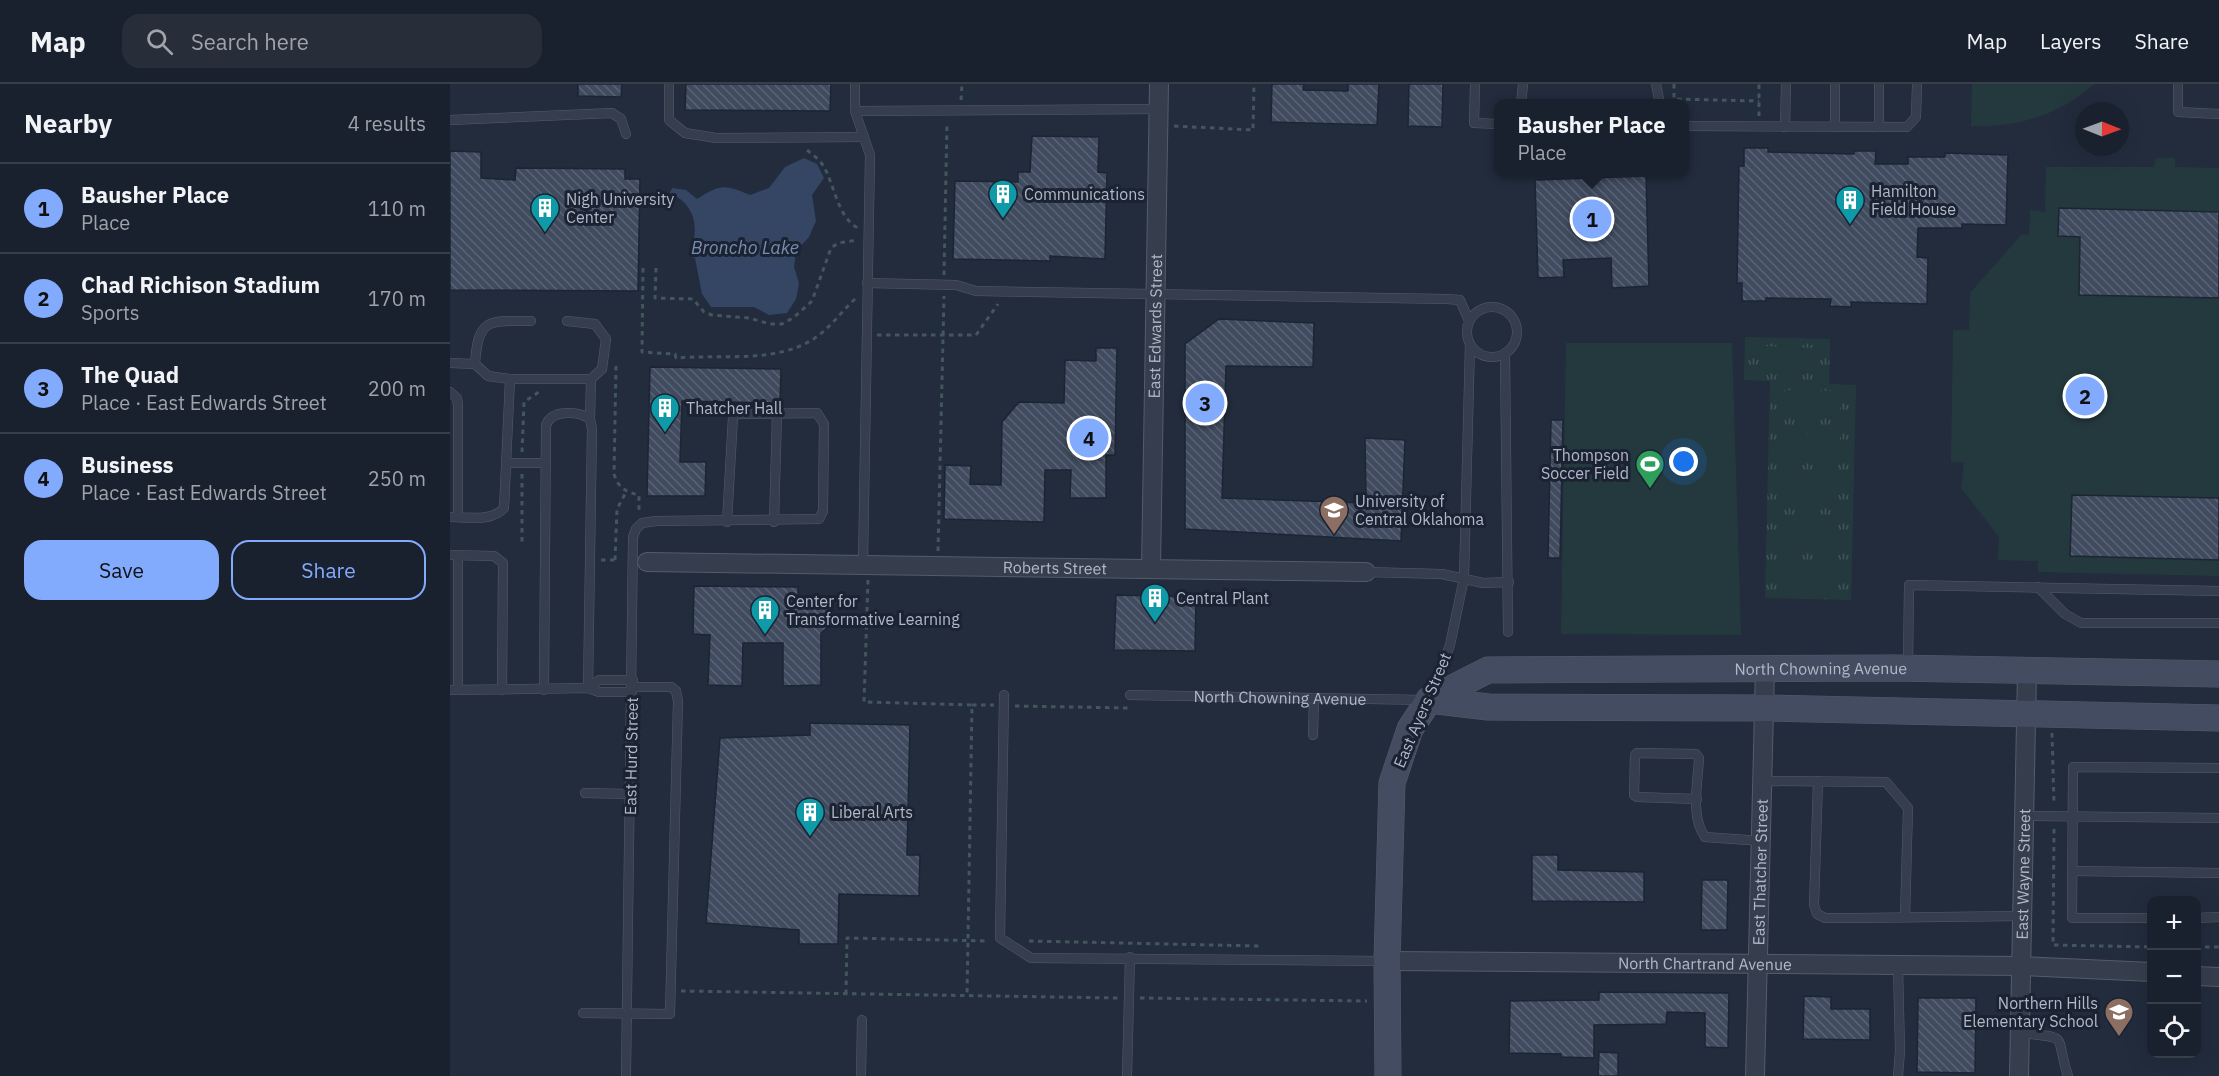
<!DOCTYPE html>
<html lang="en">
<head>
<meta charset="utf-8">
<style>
  :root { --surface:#1a212e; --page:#272e3a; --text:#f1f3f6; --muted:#9fa3aa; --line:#383e4a; --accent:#82aafd }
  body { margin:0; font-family:"IBM Plex Sans",sans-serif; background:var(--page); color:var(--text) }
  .controls { position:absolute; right:18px; bottom:18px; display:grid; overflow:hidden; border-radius:12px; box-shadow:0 6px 24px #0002 }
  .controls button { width:54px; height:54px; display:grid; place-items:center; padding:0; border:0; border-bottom:2px solid var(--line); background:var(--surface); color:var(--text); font:30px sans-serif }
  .compass { position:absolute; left:1625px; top:18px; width:54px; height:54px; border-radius:50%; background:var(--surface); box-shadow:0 6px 24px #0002; rotate:91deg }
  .you { position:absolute; left:1234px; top:378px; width:21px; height:21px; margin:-15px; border:4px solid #fff; border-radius:50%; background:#1a73e8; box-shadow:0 0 0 9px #1a73e833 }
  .badge { display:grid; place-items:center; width:39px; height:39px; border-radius:50%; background:var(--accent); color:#111; font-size:20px; font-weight:700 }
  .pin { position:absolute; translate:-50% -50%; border:3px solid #fff; box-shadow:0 2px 6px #0006 }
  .popup { position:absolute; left:1044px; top:15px; width:195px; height:78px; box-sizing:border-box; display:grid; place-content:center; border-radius:12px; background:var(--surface); filter:drop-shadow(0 2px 4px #0005); font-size:20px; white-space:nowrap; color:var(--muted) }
  .popup b { font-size:22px; color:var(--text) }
  .popup::after { content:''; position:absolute; left:50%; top:100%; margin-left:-12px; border:12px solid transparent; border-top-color:var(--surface) }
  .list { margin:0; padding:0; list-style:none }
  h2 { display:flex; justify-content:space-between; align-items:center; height:78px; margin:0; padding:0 24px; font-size:26px }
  h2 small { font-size:20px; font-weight:400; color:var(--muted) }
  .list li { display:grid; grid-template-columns:39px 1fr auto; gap:18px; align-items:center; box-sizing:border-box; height:90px; padding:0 24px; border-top:2px solid var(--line) }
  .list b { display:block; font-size:22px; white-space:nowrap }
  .list p { margin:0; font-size:20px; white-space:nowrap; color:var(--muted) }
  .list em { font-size:20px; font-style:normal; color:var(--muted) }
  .actions { display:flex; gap:12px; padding:18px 24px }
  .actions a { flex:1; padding:14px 0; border:2px solid var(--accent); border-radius:18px; text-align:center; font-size:21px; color:var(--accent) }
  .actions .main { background:var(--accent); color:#111 }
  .icon { flex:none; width:33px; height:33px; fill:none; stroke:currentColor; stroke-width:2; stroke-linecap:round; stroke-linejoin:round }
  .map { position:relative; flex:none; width:1769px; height:992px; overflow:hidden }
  header { display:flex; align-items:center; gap:36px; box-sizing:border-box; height:84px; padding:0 30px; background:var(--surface); border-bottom:2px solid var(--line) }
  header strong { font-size:28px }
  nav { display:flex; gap:33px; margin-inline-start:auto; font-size:21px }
  .search { width:420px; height:54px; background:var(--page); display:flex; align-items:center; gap:15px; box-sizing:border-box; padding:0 21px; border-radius:18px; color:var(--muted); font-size:22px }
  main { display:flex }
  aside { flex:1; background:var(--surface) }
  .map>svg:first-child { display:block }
  .park { fill:url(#park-tufts) }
  .garden { fill:#24393e }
  .water { fill:#354665 }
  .building { fill:url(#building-back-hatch); stroke:#1d2534; stroke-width:1.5 }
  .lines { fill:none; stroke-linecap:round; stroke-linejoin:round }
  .lane-casing { stroke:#545c6b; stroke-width:10 }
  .street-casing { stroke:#545c6b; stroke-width:20 }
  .secondary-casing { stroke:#545c6b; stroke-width:27 }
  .path { stroke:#42565b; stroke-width:3; stroke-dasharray:4.5 4.5; stroke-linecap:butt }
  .lane { stroke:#363e4d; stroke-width:9 }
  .street { stroke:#363e4d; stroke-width:18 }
  .secondary { stroke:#434c60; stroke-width:26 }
  .labels { text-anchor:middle; stroke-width:6; stroke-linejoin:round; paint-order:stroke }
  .poi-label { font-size:16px; fill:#b1b9c8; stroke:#1b2332; text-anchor:start }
  .street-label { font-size:16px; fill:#b1b9c8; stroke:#1b2332 }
  .water-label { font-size:18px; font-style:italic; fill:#778db2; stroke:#1b2332 }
</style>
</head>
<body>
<header>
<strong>Map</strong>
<div class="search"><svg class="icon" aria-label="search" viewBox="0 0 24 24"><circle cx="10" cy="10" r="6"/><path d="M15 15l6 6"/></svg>Search here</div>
<nav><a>Map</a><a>Layers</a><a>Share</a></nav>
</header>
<main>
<aside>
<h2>Nearby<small>4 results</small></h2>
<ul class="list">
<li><span class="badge">1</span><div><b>Bausher Place</b><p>Place</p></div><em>110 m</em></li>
<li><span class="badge">2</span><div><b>Chad Richison Stadium</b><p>Sports</p></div><em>170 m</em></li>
<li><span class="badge">3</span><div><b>The Quad</b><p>Place · East Edwards Street</p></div><em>200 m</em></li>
<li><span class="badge">4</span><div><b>Business</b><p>Place · East Edwards Street</p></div><em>250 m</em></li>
</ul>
<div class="actions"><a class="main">Save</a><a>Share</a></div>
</aside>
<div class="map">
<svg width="1769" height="992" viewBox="0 0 1769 992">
  <defs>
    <pattern id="park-tufts" width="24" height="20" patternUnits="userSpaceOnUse" patternTransform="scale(1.5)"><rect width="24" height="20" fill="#24393e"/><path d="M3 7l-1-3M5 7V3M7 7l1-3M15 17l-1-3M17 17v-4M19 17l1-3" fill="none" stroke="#415458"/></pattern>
    <pattern id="building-back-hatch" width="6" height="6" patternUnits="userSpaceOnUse" patternTransform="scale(1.5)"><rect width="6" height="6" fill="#404b5f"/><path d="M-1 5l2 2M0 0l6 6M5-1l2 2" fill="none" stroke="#596374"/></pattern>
  </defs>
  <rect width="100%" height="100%" fill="#222c3d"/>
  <path class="park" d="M1295,253L1380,255L1379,300L1406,301L1401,516L1315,514L1320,297L1294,296Z"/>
  <g class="garden">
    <path d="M1522,0H1644C1608,32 1568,43 1521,42Z"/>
    <path d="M1706,74H1725V83L1769,84V492L1588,488V477L1548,476L1549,453L1511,404L1514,378H1501L1503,246H1519L1520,209L1571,151L1579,150L1580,126L1595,128L1596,83H1704Z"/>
    <path d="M1116,259H1282L1291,551L1111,550Z"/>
    <path d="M1310,262L1366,264L1365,289L1309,288Z"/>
    <path d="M1335,306L1391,307L1390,333L1334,331Z"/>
    <path d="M1334,349L1390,351L1389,376L1333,375Z"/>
    <path d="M1333,393L1389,395L1388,420L1333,419Z"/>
    <path d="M1332,436L1388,437L1387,463L1331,462Z"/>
    <path d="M1331,480L1387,481L1386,507L1331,505Z"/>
  </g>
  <path class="water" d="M354,74L367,80L374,94L362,111L366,137L359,153L346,167L344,183L349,199L346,215L337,229L319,231L304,223H261L252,210L245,174L239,172C249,147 248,122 220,109L222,104L236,106L247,115C271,100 274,100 300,111L319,104L335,83Z"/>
  <g class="building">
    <path d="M128,0H172L171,13L128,12Z"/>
    <path d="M236,0H381L380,27L235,26Z"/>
    <path d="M822,0H854L853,6L898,7V0H929L927,41L821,38Z"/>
    <path d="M959,0H993L992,43L958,42Z"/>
    <path d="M582,52L649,53L648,88L657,89L655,175L600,172V177L503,175L505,97L568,98V88H580Z"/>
    <path d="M1294,64H1318V68L1404,70V67H1426L1425,80H1458V73H1495V69L1558,71L1556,141L1512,140V144H1468L1467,173L1478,174L1477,220L1401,218V223L1380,222L1381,215L1316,214V217H1292V199H1287L1289,82H1294Z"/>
    <path d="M0,67L31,68V94L65,96L66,84L175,85V95H190L188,207L0,206Z"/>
    <path d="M1196,92L1199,202L1162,204L1161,174L1113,176L1114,193L1088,194L1085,96Z"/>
    <path d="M1609,124L1769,128V214L1629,211L1630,153L1608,152Z"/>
    <path d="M769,235L864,239L863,283L776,282L772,414L916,419L915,354L955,356L951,457L735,445V260Z"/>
    <path d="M646,264H667L665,371H656V414H620L621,386H595L594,438L494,435L495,381L521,382L520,400L551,401L552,338L569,318L614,319L615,276L646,277Z"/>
    <path d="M200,283L331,285L330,319L232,317L230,378H256L255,412H197Z"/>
    <path d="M1101,336H1113L1110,474H1098Z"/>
    <path d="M1622,411L1769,414V476L1620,472Z"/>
    <path d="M244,502L348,503V519L368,514L379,518L386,531L382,540L371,549V601L333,602V559H293L292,602L258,601L260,551L243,550Z"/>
    <path d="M666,511L746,513L745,567L664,566Z"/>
    <path d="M360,639L460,641L457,771H470L469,812L389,810L388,860H349V846L256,839L270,654L360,651Z"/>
    <path d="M1082,771H1108V786L1194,788V818L1082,817Z"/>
    <path d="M1252,796H1278L1277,846H1251Z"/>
    <path d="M1149,908L1279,909L1278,964L1255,963V929L1217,928L1216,940L1144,941V974L1111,973V970L1059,969L1060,917L1149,916Z"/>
    <path d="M1354,912L1381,913V925H1420V956L1353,955Z"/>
    <path d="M1468,914H1526L1525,989L1467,988Z"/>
    <path d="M1149,968L1168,969V992H1148Z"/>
  </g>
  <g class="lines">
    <g class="lane-casing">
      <g id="lane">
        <path d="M219,0V36L235,49L266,54L414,53"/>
        <path d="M405,0V27L420,71L413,479"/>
        <path d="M1025,0L1024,39L1049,40"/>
        <path d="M1206,0L1210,20"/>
        <path d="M1728,0V28L1769,30"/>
        <path d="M1071,20L1073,0"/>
        <path d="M405,27L709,25"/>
        <path d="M0,36L162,29L171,35L176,50"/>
        <path d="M1235,42L1457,43L1466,33L1467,0"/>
        <path d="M1335,43L1336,0"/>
        <path d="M1385,43V0"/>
        <path d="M1429,43V0"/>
        <path d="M417,199L506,201L526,207L997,215L1010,216L1019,237"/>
        <circle cx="1042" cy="248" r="25"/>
        <path d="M81,237C39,237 28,233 25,280L38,292L60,295H141L152,285L156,255L145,240L117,237"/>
        <path d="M1055,269L1058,548"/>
        <path d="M0,279L25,280"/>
        <path d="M0,308L7,314L8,321V433"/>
        <path d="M140,335L141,295"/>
        <path d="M56,379H96"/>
        <path d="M0,433C18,433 42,438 54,424L60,295"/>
        <path d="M324,438L327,329"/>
        <path d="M0,471L44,472L53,479L52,606"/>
        <path d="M916,488L992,490L1033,499L1059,498"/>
        <path d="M1588,503L1615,530L1631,539H1769"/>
        <path d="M1458,582L1459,501L1769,507"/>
        <path d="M138,604L149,596H183"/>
        <path d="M0,606L138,604L149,608H182"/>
        <path d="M8,606V471"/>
        <path d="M94,606L96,341C102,325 129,327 140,335L142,345L138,604"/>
        <path d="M983,607L1000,561L1014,494L1020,260"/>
        <path d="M554,611L550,854L581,874L934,877"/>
        <path id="s1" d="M680,611L975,616"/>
        <path d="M863,651L864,614"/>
        <path d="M1314,697L1436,698L1458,724L1455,833"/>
        <path d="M1368,697L1364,821L1367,830L1375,834H1407L1572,832"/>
        <path d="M135,709L180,710"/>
        <path d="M1247,715L1187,713L1184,711L1185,671L1187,669L1246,670L1249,674C1248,699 1240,732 1255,753L1312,757"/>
        <path d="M1575,732L1769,734"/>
        <path d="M1622,787L1769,789"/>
        <path d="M1702,834H1622L1623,683L1769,684"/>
        <path d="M1746,834L1769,833"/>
        <path d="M133,929L220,930L228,617L226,607L221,603H182"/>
        <path d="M1570,949C1622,954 1604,950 1618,992"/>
        <path d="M176,992L183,453L186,445L192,439L206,437L369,435L373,427L374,340L367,329L288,330L283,333L277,438"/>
        <path d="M411,992L412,936"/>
        <path d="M677,992L680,873"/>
        <path d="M1448,992L1450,967L1448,882"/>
      </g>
    </g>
    <g class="street-casing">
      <g id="street">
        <path id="s2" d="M197,478L916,488"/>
        <path id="s3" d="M701,484L709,0"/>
        <path id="s4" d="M937,877L1571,882L1702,888"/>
        <path d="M1746,892L1769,893"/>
        <path id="s5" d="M1305,992L1315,584"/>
        <path id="s6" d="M1569,992L1577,588"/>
      </g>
    </g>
    <g class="secondary-casing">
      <g id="secondary">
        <path id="s7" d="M979,616L1038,586L1445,584L1769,590"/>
        <path d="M979,616L1038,623L1316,624L1769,634"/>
        <path d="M938,992L937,877L942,699L960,645L979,616"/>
      </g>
    </g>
    <g class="path">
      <path d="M1224,0V15L1309,17"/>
      <path d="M511,16L512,0"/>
      <path d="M1309,32V0"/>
      <path d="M724,42L803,46L804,0"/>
      <path d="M357,66C363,71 370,76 374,83C384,100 388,134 408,144"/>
      <path d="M193,184L192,268L225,270L226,274C271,270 326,280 365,254C381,243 392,227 405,215"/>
      <path d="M206,184L205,214L243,215L254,228L262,231L299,234L320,240H332L343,234L362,217L381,164L388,159L408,156"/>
      <path d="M494,191L497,38"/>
      <path d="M427,251H526L548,220"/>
      <path d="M166,282L164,390C168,404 176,408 189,411V426"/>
      <path d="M72,368L74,318L89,308"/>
      <path d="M72,390V460"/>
      <path d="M488,467L494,212"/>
      <path d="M151,476H165"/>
      <path d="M165,476L167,425L176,408"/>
      <path d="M418,496L414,618L522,621L517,912"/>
      <path d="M522,621H544"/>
      <path d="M565,622L679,624"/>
      <path d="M1602,649L1604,720"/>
      <path d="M1604,745L1603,861L1702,863"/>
      <path d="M579,857L809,862"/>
      <path d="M1746,863H1769"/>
      <path d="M231,907L668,914"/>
      <path d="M396,910L397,854L539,857"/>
      <path d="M690,914L917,917"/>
    </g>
    <use href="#lane" class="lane"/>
    <use href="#street" class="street"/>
    <use href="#secondary" class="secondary"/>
  </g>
  <defs>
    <g id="building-pin" transform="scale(1.5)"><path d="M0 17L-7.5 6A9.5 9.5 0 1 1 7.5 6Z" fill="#0f9aa8" stroke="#1b2332"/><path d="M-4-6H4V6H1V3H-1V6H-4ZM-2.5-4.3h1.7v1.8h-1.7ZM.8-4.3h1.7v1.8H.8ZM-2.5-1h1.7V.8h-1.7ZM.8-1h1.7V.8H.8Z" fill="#fff"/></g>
    <g id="stadium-pin" transform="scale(1.5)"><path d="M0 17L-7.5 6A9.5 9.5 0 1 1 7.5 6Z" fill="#2e9e5b" stroke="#1b2332"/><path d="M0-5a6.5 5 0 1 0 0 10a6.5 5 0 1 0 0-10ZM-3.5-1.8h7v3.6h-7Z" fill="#fff"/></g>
    <g id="university-pin" transform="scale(1.5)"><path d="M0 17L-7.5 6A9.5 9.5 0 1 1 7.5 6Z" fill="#8d6e63" stroke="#1b2332"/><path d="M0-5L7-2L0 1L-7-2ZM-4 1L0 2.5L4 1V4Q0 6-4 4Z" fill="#fff"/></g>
    <g id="school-pin" transform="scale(1.5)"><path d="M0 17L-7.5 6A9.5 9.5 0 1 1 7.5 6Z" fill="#8d6e63" stroke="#1b2332"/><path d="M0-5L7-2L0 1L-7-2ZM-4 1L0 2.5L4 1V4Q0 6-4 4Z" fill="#fff"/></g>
  </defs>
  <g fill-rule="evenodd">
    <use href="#building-pin" x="553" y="110"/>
    <use href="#building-pin" x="1400" y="116"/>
    <use href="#building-pin" x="95" y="124"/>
    <use href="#building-pin" x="215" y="324"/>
    <use href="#stadium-pin" x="1200" y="380"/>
    <use href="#university-pin" x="884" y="426"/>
    <use href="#building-pin" x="705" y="514"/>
    <use href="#building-pin" x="315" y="526"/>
    <use href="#building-pin" x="360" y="728"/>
    <use href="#school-pin" x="1669" y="928"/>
  </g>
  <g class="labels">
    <g class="poi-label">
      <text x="1421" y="113">Hamilton<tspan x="1421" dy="18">Field House</tspan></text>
      <text x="574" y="116">Communications</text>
      <text x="116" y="121">Nigh University<tspan x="116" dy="18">Center</tspan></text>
      <text x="236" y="330">Thatcher Hall</text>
      <text x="1179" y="377" text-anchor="end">Thompson<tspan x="1179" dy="18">Soccer Field</tspan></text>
      <text x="905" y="423">University of<tspan x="905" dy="18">Central Oklahoma</tspan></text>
      <text x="726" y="520">Central Plant</text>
      <text x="336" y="523">Center for<tspan x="336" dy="18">Transformative Learning</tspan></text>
      <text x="381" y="734">Liberal Arts</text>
      <text x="1648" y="925" text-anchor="end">Northern Hills<tspan x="1648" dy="18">Elementary School</tspan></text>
    </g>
    <g class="street-label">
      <text dy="6" stroke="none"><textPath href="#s3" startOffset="242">East Edwards Street</textPath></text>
      <text dy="6" stroke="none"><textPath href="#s2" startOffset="408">Roberts Street</textPath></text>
      <text dy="6" stroke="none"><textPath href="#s7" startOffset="399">North Chowning Avenue</textPath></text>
      <text dy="6" stroke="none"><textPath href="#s1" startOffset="150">North Chowning Avenue</textPath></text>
      <text transform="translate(972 626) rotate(-67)" y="6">East Ayers Street</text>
      <text transform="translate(181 672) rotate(-89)" y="6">East Hurd Street</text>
      <text dy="6" stroke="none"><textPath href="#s5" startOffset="204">East Thatcher Street</textPath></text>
      <text dy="6" stroke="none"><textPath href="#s6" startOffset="202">East Wayne Street</textPath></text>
      <text dy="6" stroke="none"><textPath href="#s4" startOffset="318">North Chartrand Avenue</textPath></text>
    </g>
    <g class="water-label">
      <text x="295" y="170">Broncho Lake</text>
    </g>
  </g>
</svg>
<div class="controls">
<button>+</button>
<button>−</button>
<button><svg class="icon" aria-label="locate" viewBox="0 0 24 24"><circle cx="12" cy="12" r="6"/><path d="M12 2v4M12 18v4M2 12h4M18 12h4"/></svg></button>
</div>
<svg class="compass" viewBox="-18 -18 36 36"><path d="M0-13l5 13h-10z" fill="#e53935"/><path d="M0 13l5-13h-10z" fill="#9fa3aa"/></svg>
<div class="you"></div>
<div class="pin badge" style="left:1142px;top:135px">1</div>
<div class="popup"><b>Bausher Place</b>Place</div>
<div class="pin badge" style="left:1635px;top:312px">2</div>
<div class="pin badge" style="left:755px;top:319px">3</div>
<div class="pin badge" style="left:639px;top:354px">4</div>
</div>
</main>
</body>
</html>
